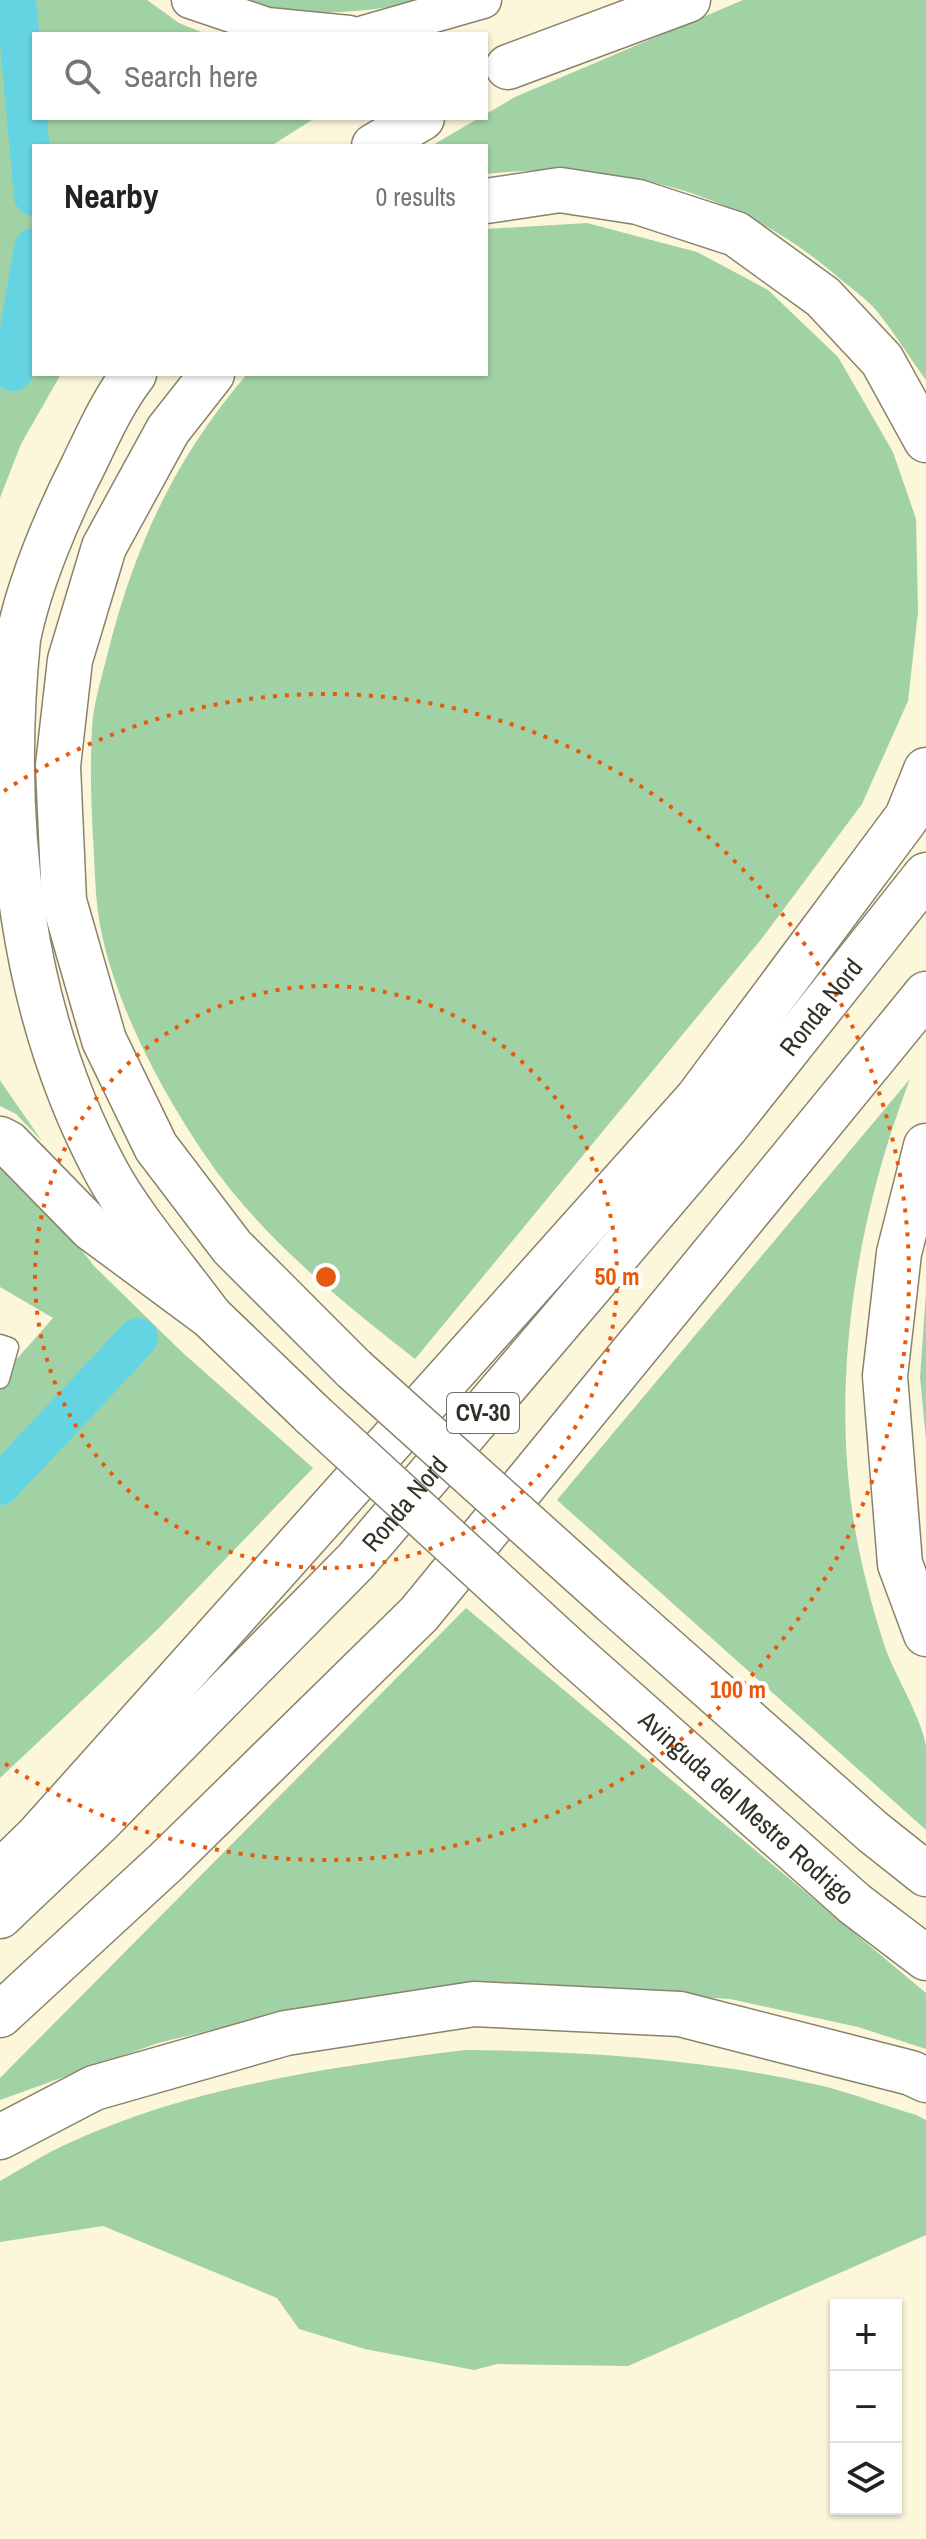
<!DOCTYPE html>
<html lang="en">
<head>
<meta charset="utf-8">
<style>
  :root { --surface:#fff; --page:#f6f6f6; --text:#222; --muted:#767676; --line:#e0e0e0 }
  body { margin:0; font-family:"Archivo Narrow",sans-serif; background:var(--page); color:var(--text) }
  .controls { position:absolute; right:24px; bottom:24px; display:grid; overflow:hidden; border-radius:0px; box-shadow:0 2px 6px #0004 }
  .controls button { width:72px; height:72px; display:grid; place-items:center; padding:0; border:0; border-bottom:2px solid var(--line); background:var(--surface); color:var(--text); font:40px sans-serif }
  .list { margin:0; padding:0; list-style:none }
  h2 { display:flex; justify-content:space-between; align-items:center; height:104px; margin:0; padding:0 32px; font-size:34px }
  h2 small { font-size:26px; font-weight:400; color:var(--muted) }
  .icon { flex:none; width:44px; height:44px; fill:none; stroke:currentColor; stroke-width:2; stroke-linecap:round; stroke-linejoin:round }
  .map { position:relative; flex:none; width:926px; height:2539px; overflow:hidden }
  .search { position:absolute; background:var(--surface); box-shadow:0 2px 6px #0004; left:32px; top:32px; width:456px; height:88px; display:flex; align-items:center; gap:20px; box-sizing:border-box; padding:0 28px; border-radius:0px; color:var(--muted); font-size:30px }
  .panel { position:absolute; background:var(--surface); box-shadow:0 2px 6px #0004; left:32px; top:144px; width:456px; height:232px; border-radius:0px }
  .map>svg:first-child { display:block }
  .green { fill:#a1d2a5 }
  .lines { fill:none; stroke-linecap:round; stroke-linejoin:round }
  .canal { stroke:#65d4e2; stroke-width:40 }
  .lane-casing { stroke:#89836b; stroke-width:21 }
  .street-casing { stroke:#89836b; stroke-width:39 }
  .primary-casing { stroke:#89836b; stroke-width:47 }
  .highway-casing { stroke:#89836b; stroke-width:47 }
  .lane { stroke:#fff; stroke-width:18 }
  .street { stroke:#fff; stroke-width:36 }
  .primary { stroke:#fff; stroke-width:44 }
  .highway { stroke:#fff; stroke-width:44 }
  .primary-bridge-casing { stroke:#89836b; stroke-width:47; stroke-linecap:butt }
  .primary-bridge { stroke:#fff; stroke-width:44 }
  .ring { fill:none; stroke:#e8590c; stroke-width:4; stroke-dasharray:4 8 }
  .labels { text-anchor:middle; stroke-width:8; stroke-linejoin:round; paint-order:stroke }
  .shield { fill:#fff; stroke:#706e67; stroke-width:2 }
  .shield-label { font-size:24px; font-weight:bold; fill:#333026 }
  .street-label { font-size:26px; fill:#333026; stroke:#fff }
  .centre { fill:#e8590c; stroke:#fff; stroke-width:4 }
  .ring-label { font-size:24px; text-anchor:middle; font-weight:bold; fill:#e8590c; stroke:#fff; stroke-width:8; stroke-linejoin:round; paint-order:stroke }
</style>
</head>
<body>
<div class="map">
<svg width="926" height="2539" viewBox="0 0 926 2539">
  <rect width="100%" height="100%" fill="#fcf6db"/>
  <g class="green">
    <path d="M0,0H147L179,23L206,34H34V118H315L271,146H34V374H61L21,444L0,498Z"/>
    <path d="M234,0H428C367,13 295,20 234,0Z"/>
    <path d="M743,0H926V380C909,357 894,332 876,310C865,298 851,288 839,278C739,191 616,159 486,174V146H431L479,118H486V114L515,97Z"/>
    <path d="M587,223L697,252L768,290L838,357L893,452L916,519L918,612L908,701L862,804L763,937L415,1359C340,1300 262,1238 207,1158C163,1094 119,1012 102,935C95,904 95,870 93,838C91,802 90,765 92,729C93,704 102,677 108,652C135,545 175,458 247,374H486V229Z"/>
    <path d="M0,1079L1,1082L42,1141L16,1114L0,1106Z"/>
    <path d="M910,1079C854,1224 827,1396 859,1550C866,1583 875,1618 886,1650C898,1681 919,1713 926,1745C926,1771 926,1804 926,1830L557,1500Z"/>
    <path d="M0,1162L46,1204L94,1266L183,1353L313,1468L159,1628L0,1778V1378L53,1318L0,1287Z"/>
    <path d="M926,1292V1440L920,1377Z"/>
    <path d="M466,1608L926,1993V2049L858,2027L730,1999L481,1983L303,2008L158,2043L0,2100V2078Z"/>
    <path d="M465,2050C585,2051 706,2059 823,2086C854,2094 886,2106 916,2115L926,2120V2235L628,2366L497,2364L474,2370L365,2349L299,2329L277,2298L103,2226L0,2242V2181C23,2168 46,2153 69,2143C193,2086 331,2067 465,2050Z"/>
  </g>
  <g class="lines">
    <g class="canal">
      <path d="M16,0L34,196"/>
      <path d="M13,371L34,248"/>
      <path d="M0,1485L138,1338"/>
    </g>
    <g class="lane-casing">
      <path id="lane" d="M0,1344L9,1347L0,1379"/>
    </g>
    <g class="street-casing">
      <g id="street">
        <path d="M190,0L267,26L349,34"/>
        <path d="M364,34L483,0"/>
      </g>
    </g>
    <g class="primary-casing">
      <g id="primary">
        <path d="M374,146L422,118"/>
        <path d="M486,201L560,190L638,202L736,234L823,297L882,360L926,440"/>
        <path d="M134,374C113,401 99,433 84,464C58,515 29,583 18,639C0,820 20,1012 107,1173C132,1219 178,1272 210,1316"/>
        <path d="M212,374L168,430L104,547L70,660L58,766L64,901L104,1040L156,1147L232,1247L354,1369"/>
        <path d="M0,1139L8,1143L91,1228L210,1316L313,1415"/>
        <path d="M613,1602L873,1832L926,1874"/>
        <path id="s1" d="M570,1651L855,1904L926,1958"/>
        <path d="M0,1873L38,1836L697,1099L907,817L926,770"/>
      </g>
    </g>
    <g class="highway-casing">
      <g id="highway">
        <path d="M508,67L688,0"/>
        <path d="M926,1146L899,1253L885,1376L900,1564L926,1634"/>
        <path id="s2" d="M0,1916L99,1822L356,1561L726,1127L926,875"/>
        <path d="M0,2015L166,1862L419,1614L926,994"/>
        <path d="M0,2137L94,2088L286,2033L474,2004L680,2014L911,2073L926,2080"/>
      </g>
    </g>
    <use href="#lane" class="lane"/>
    <use href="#street" class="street"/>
    <use href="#primary" class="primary"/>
    <use href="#highway" class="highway"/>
    <g class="primary-bridge-casing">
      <g id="primary-bridge">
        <path d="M354,1369L613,1602"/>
        <path d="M313,1415L570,1651"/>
      </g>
    </g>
    <use href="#primary-bridge" class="primary-bridge"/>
  </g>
  <g class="ring">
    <circle cx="326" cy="1277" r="291"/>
    <path d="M4 791A583 583 0 1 1 4 1763"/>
  </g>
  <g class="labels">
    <rect class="shield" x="447" y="1393" width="72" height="40" rx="6"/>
    <g class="shield-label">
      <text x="483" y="1421">CV-30</text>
    </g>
    <g class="street-label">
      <text dy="9" stroke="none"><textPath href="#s2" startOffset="1226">Ronda Nord</textPath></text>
      <text dy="9" stroke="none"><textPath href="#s2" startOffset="578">Ronda Nord</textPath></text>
      <text dy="9" stroke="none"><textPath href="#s1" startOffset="236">Avinguda del Mestre Rodrigo</textPath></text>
    </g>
  </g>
  <circle cx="326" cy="1277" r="12" class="centre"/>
  <g class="ring-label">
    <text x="617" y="1285">50 m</text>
    <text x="738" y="1698">100 m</text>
  </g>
</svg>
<div class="controls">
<button>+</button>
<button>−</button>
<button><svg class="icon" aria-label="layers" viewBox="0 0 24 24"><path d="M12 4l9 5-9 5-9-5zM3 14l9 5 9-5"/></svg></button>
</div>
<div class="search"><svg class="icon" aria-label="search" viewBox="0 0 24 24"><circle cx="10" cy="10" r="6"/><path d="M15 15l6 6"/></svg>Search here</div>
<section class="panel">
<h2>Nearby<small>0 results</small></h2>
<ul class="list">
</ul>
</section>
</div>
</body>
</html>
